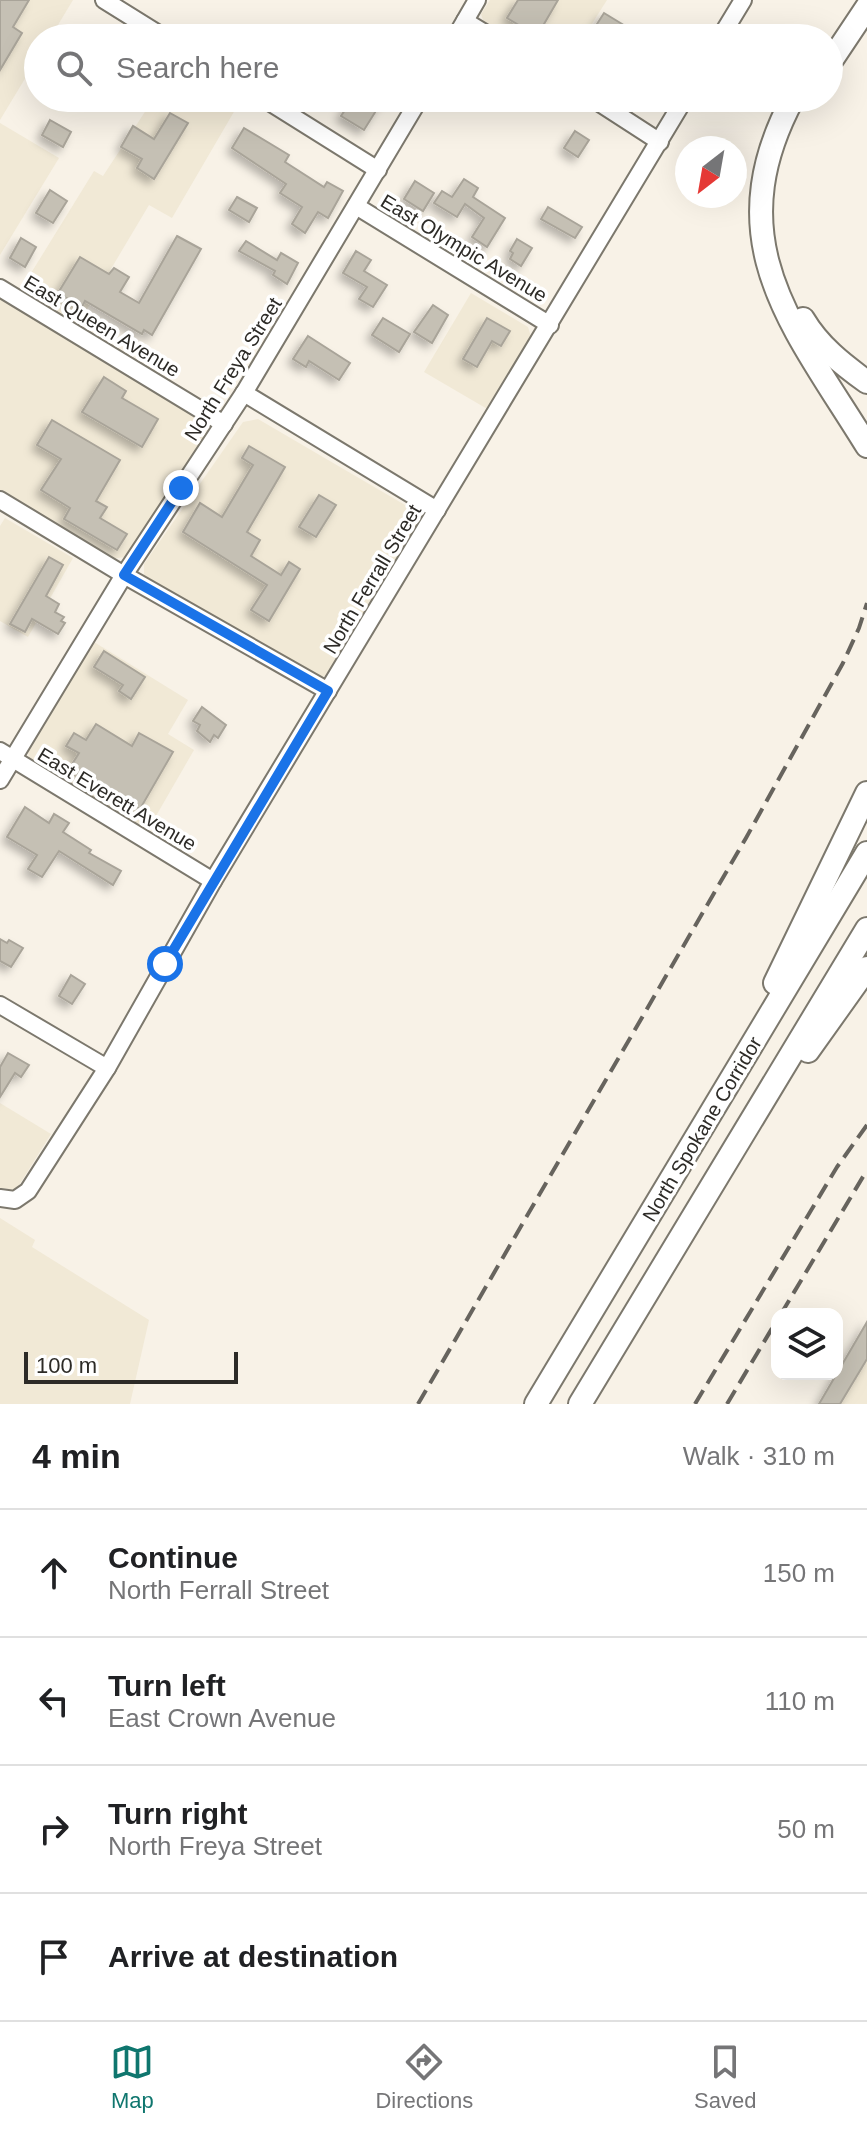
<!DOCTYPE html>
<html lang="en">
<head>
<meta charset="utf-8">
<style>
  :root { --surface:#fff; --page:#f6f6f6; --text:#202124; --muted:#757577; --line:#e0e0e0; --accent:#0f766e }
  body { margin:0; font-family:Arial,sans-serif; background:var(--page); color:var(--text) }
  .controls { position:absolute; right:24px; bottom:24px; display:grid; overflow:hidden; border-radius:16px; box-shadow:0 8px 32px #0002 }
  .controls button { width:72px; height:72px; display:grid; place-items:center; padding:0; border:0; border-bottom:2px solid var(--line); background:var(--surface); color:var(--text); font:40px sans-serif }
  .compass { position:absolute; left:675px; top:136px; width:72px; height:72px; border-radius:50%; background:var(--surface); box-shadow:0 8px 32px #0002; rotate:211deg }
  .scale { position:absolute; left:24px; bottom:20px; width:214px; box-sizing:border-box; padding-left:8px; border:4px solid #2d2b27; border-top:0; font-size:22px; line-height:28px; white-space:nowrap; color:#2d2b27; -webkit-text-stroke:6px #fff; paint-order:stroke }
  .stop { position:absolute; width:24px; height:24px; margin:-18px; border:6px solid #1a73e8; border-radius:50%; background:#fff }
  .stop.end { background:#1a73e8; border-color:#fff; box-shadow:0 2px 8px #0008 }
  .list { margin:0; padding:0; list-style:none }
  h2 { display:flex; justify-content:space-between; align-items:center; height:104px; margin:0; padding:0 32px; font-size:34px }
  h2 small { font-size:26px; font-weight:400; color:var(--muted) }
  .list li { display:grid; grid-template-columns:52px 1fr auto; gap:24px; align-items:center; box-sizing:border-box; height:128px; padding:0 32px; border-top:2px solid var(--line) }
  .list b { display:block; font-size:30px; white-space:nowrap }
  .list p { margin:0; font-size:26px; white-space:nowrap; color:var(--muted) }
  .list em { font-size:26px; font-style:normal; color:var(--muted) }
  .icon { flex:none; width:44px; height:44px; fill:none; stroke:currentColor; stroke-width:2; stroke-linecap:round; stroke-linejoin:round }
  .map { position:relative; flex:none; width:867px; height:1404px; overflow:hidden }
  .search { position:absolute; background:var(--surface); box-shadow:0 8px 32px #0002; left:24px; right:24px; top:24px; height:88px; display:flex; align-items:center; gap:20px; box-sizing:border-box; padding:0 28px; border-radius:44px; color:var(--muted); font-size:30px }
  .sheet { height:616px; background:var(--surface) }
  nav { display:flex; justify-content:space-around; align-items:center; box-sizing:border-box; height:112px; border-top:2px solid var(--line); background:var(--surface); font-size:22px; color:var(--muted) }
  nav a { display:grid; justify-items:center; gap:4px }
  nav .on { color:var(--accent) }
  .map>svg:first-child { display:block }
  .built { fill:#f1e9d6 }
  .building { fill:#c5c0b4; stroke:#a9a499; stroke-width:2; filter:url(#shadow) }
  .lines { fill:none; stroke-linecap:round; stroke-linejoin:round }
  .minor-casing { stroke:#7c786d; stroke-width:20 }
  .highway-casing { stroke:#7c786d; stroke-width:26 }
  .minor { stroke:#fff; stroke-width:16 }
  .highway { stroke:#fff; stroke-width:22 }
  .rail { stroke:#67645e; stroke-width:4; stroke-dasharray:16 8; stroke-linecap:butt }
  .route { stroke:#1a73e8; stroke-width:10 }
  .labels { text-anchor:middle; stroke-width:7; stroke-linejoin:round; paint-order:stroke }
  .street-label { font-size:20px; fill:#2d2b27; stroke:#fff }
</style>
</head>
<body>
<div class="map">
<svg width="867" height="1404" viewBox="0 0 867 1404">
  <defs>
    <filter id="shadow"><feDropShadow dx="-5" dy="5" stdDeviation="4" flood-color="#0004"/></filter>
  </defs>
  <rect width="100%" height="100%" fill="#f8f2e7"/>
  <g class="built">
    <path d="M0,0H73L50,38H38V57L0,120Z"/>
    <path d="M490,0H607L583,38H506L485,26L481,14Z"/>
    <path d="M154,98H242L172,218L149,205L77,326L20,291L94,171L103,176Z"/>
    <path d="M0,123L59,158L0,255Z"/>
    <path d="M471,293L528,327L532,340L489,410L424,372Z"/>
    <path d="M0,298L199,420L204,427L207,435L126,557L109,559L0,491Z"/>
    <path d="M258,419L417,512L421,532L329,676L314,677L144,577V564L243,422Z"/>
    <path d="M5,518L73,558L28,637L0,621V526Z"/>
    <path d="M94,642L188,700L168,734L194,750L145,835L30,763L28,752Z"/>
    <path d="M0,1103L51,1134L16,1190L0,1188Z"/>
    <path d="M0,1218L35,1240L32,1247L149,1320L130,1404H0Z"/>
    <path d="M867,1322V1404H818L837,1374Z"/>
  </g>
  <g class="building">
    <path d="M0,0H29L13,27L22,33L0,70Z"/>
    <path d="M518,0H558L537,36L507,18Z"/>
    <path d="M604,13L645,38H588Z"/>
    <path d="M353,98H384L364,130L341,116Z"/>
    <path d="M170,113L188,123L154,179L137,168L142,159L121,147L133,126L154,139Z"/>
    <path d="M50,120L71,132L63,147L42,135Z"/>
    <path d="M244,128L289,155L285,162L324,187L327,182L343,191L328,218L318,212L305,233L292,224L302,207L280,193L286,184L232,148Z"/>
    <path d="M575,131L589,140L578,157L564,148Z"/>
    <path d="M464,179L478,188L473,197L505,218L487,247L472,237L484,218L465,204L457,217L434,203L442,191L452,197Z"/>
    <path d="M415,181L434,193L423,211L404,199Z"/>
    <path d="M50,190L67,201L53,223L36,213Z"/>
    <path d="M237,197L257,208L249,222L229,210Z"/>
    <path d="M548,207L582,227L575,238L541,219Z"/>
    <path d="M177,236L201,249L152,335L144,330L142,334L85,301L82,307L58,293L80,257L109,274L114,268L129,277L120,292L139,303Z"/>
    <path d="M21,238L36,247L25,267L10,258Z"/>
    <path d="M517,239L532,248L521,266L510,259L513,253L510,251Z"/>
    <path d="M246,241L277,260L281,253L298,263L287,284L273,275L275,271L239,251Z"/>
    <path d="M356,251L371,260L364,271L387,285L373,307L359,299L367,287L343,273Z"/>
    <path d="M433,305L448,315L432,343L414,332Z"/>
    <path d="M383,318L410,334L399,352L372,335Z"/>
    <path d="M487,318L510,331L501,346L492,341L477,367L463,359Z"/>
    <path d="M308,336L350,363L339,380L309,361L306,367L293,359Z"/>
    <path d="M104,377L126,391L122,398L158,419L142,447L82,412Z"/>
    <path d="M52,420L120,460L96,501L107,507L100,518L127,534L117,550L64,519L70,508L41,490L61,459L37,445Z"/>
    <path d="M249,446L285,467L247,532L260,540L251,556L281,575L289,562L300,569L269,621L251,610L267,585L183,532L200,503L222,517L253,465L242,458Z"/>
    <path d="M319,495L336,505L316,537L299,527Z"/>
    <path d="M49,557L63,565L46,596L59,604L55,612L64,617L61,621L65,623L58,634L32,619L25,632L10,624Z"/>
    <path d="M104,651L145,677L131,699L119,691L123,685L94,667Z"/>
    <path d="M202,707L226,725L218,738L214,735L210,742L197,731L200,725L193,721Z"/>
    <path d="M96,724L132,746L139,733L173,752L140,809L69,769L79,753L66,746L74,733L86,740Z"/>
    <path d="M25,807L49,823L54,814L69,823L63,832L91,850L89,853L121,871L113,885L59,851L42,877L28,869L37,855L7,837Z"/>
    <path d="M0,939L7,943L9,940L23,948L11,967L0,961Z"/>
    <path d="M71,975L85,984L72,1004L59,996Z"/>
    <path d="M8,1053L29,1065L21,1077L15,1073L0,1097V1067Z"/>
    <path d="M867,1322V1359L840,1404H819Z"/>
  </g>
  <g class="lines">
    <g class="minor-casing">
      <g id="minor">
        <path d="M104,0L165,38"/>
        <path d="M465,21L493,38"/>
        <path d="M455,38L477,0"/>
        <path d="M720,38L743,0"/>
        <path d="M263,98L378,170"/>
        <path d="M592,98L660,142"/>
        <path d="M356,206L550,325"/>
        <path d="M0,288L224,424"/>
        <path d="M244,393L437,510"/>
        <path d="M0,500L124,575L328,691"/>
        <path d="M0,751L213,881"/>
        <path d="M0,780L124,575L244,393L420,98"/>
        <path d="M0,1005L107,1068"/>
        <path d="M0,1198L15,1200L28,1191L107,1068L213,881L685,98"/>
      </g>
    </g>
    <g class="highway-casing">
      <g id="highway">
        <path d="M829,64L867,7"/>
        <path d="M793,98C716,242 793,326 867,446"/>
        <path d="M803,319C819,346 842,364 867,382"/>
        <path d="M775,983L867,793"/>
        <path d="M808,1051L867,968"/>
        <path d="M536,1404L867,853"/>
        <path d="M580,1404L867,929"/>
      </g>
    </g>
    <use href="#minor" class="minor"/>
    <use href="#highway" class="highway"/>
    <g class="rail">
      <path d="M781,1314L867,1170"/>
      <path d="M418,1404L746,838L843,663L859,628L867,603"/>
      <path d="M695,1404L837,1167L867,1125"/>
      <path d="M727,1404L777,1320"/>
    </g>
  </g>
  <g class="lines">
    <path class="route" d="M165,964L328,691L124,575L181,488"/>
  </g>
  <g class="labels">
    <g class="street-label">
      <text transform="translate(464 248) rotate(31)" y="7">East Olympic Avenue</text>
      <text transform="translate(102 326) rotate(31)" y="7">East Queen Avenue</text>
      <text transform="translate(233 369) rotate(-58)" y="7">North Freya Street</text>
      <text transform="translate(372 579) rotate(-59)" y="7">North Ferrall Street</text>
      <text transform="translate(117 799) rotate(31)" y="7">East Everett Avenue</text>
      <text transform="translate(702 1129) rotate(-59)" y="7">North Spokane Corridor</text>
    </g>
  </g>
</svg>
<div class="controls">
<button><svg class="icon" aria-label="layers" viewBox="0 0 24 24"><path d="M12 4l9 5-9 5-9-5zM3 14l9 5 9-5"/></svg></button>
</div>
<svg class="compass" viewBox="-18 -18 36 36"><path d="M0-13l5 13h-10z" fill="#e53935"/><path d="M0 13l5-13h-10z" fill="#757577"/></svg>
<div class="scale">100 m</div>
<div class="stop" style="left:165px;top:964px"></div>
<div class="stop end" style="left:181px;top:488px"></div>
<div class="search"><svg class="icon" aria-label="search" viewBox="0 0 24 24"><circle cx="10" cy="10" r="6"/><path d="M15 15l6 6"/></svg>Search here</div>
</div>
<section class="sheet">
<h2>4 min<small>Walk · 310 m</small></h2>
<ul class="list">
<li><svg class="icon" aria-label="ahead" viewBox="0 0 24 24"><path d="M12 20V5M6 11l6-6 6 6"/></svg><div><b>Continue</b><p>North Ferrall Street</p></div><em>150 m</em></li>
<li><svg class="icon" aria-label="left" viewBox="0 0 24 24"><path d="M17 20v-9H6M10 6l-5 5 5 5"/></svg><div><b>Turn left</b><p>East Crown Avenue</p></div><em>110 m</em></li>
<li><svg class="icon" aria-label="right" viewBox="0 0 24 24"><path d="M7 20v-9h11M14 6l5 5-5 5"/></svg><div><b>Turn right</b><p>North Freya Street</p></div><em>50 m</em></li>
<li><svg class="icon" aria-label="arrive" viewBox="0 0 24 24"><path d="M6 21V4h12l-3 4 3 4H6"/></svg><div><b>Arrive at destination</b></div></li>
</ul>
</section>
<nav>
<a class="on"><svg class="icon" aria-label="map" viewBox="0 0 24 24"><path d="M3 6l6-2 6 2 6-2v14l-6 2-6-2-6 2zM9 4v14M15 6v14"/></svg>Map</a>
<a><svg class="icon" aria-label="directions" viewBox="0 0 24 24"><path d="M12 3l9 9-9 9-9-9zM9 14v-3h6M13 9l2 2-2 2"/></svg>Directions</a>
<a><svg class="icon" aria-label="saved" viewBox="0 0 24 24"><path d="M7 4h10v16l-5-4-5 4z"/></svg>Saved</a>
</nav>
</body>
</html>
